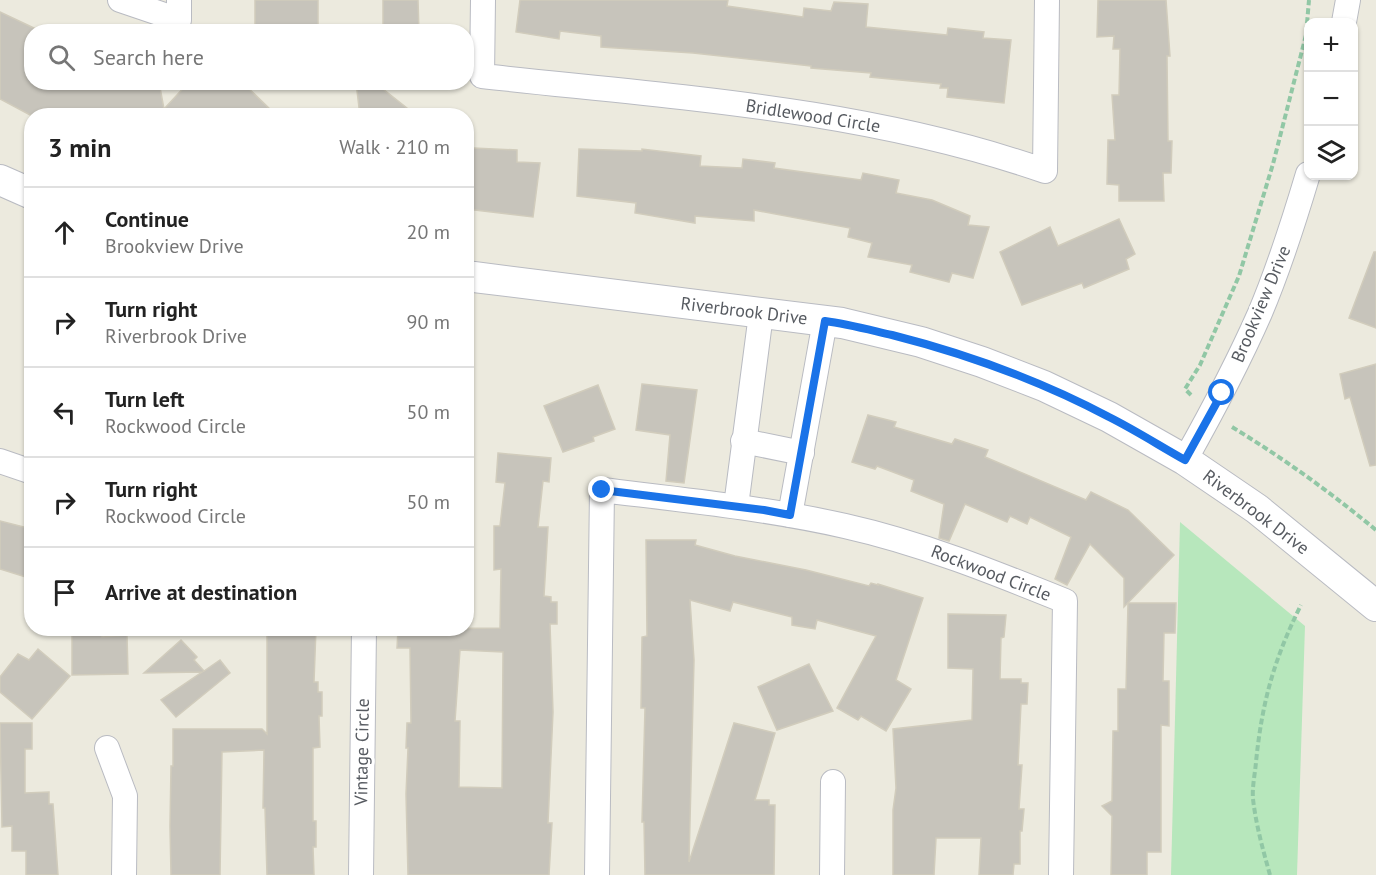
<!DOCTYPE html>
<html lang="en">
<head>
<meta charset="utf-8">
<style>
  :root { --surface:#fff; --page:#f2f2f2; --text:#222; --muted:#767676; --line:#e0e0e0 }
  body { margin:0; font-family:"PT Sans",sans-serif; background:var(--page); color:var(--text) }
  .controls { position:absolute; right:18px; top:18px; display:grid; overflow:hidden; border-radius:12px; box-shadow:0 2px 4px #0004 }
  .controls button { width:54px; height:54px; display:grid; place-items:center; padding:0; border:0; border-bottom:2px solid var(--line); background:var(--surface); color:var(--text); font:30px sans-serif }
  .stop { position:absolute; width:18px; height:18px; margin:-14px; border:4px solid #1a73e8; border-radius:50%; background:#fff }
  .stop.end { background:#1a73e8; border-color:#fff; box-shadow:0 2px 6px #0008 }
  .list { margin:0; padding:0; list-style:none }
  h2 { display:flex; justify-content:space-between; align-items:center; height:78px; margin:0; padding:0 24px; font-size:26px }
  h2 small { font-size:20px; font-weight:400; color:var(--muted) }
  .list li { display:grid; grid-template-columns:39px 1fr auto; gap:18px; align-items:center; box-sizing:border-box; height:90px; padding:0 24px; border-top:2px solid var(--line) }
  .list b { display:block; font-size:22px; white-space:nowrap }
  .list p { margin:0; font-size:20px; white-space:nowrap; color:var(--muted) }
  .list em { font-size:20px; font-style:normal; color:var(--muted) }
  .icon { flex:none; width:33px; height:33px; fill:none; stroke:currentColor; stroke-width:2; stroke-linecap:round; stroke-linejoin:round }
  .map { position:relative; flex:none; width:1376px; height:875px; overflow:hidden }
  .search { position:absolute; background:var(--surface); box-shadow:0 2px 4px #0004; left:24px; top:24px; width:450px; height:66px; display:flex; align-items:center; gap:15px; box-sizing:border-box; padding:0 21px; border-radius:24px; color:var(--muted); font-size:22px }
  .panel { position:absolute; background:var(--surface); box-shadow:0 2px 4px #0004; left:24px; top:108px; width:450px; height:528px; border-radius:24px }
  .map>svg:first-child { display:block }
  .green { fill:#b7e7bc }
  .building { fill:#c7c4bb; stroke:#d1ccbc; stroke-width:1.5; fill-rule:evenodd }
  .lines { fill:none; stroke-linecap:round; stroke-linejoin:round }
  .minor-casing { stroke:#b9bbc2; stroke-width:26 }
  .tertiary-casing { stroke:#b9bbc2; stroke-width:32 }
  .path { stroke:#91c7a5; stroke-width:4; stroke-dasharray:6 3; stroke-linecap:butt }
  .minor { stroke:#fff; stroke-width:24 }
  .tertiary { stroke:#fff; stroke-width:30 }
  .route { stroke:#1a73e8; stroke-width:8 }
  .labels { text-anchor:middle; stroke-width:6; stroke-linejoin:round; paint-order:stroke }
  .street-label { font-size:18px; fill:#575b61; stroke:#fff }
</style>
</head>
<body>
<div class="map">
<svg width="1376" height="875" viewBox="0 0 1376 875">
  <rect width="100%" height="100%" fill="#eceade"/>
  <path class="green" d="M1180,522L1305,626L1297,875H1171Z"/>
  <g class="building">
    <rect x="255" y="0" width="63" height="32"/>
    <path d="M383,0H418L419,32H383Z"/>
    <path d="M520,0H728L727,6L803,17L804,8L831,11L834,2L868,4L866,27L947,35L948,28L984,32L983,38L1011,40L1004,103L947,97L948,88H940L941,84L870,77L871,73L811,68V66L693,53L601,47V36L560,31L559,39L516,32Z"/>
    <path d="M1098,0H1166L1170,56H1167L1168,141H1172L1171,173H1163L1164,201H1119V185L1107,184L1108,140H1115L1112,95H1119L1120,49H1113L1114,36L1097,37Z"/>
    <path d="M0,12L38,30L32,32V82H159L164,109L189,82H242L277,116H32L0,99Z"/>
    <path d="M356,82H374L417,116H360Z"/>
    <path d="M473,148L517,150V162L540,163L533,217L467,209Z"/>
    <path d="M579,149L642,151V149L701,156L700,166L742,168L743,159L775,163L774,168L861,180L863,173L899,180L896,193L932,200L970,216L968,225L989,227L973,278L952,273L949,282L910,272L912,265L868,257L872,243L848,237L850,228L754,210V221L695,216V223L635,213L636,203L577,196Z"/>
    <path d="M1119,219L1135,254L1126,259L1129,269L1084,288L1082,283L1022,305L1000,252L1050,227L1058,246Z"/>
    <path d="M1374,252H1376V328L1349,318Z"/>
    <path d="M1376,364V465L1370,466L1350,397L1345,399L1340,374Z"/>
    <path d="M642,384L697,390L684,483L666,481L670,435L636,430Z"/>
    <path d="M598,385L615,429L593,437L594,441L563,452L544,406Z"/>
    <path d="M868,415L896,422L894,427L952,444L955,439L988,450L985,457L1086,500L1091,492L1128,510L1174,555L1124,607V578L1090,544L1067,585L1055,579L1071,537L1030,517L1027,524L1010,516L1007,522L965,504L949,541L939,538L944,504L911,491L914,480L877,466L875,469L852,462Z"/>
    <path d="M498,453L551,458L549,482L543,481L538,527H548L544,596L551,597V602H557V624H550L553,712L548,823H552L549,875H408L406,794L408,748H406L407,723H411L410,648H397L398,629L500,628L501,569L494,570V526H500L505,483L496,482ZM460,650L503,652L502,788L459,787L460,721H455Z"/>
    <path d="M0,521L32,529V579L0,569Z"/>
    <path d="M646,540H696L695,545L735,556L806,570L869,586L871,583L878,585V584L923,598L896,680L911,689L886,731L861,716L858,720L837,708L876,636L817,620L815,629L792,625V617L733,602L730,611L690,600L694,660L689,862L734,723L775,733L755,800H769V805H775L774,875H645L644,822H642L645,708H641L642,637L647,636Z"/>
    <path d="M1128,603H1176L1175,633H1164L1163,681H1169V726L1161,725V852H1147V875H1111L1112,816L1102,806L1112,801L1113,731H1118V689H1126Z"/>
    <path d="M948,614L1006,615L1004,637L1001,638L1000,679H1021V683H1028L1027,704H1021L1018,765H1022L1019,809H1024L1022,831H1020V864H1014L1013,875H979L981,838H936L934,875H893V810L896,788L893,729L972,720L973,669L948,668Z"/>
    <path d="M72,628H101L102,637L127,635L128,674L72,675Z"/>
    <path d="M267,628H316L314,682H318V692H322V716H319L320,747L313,748V821H316V847H313L314,875H267L265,808H263L264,750L222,752L220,875H171L170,826L171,766H173V729H262L267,734Z"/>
    <path d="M181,640L197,657L194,660L204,671L220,660L230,673L176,717L161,700L202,672L144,673Z"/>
    <path d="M38,649L70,676L32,719L0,692V677L18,654L29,660Z"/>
    <path d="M809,664L833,711L777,730L758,687Z"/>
    <path d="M0,723H32V749H25V793L49,792V804H53L58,875H26V851H12V826L2,827Z"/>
  </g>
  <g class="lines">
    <g class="minor-casing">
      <g id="minor">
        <path d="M120,0L179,20V0"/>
        <path d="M483,0L482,76C671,97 864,108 1045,171L1047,0"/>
        <path d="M1344,22L1348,0"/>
        <path d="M743,441L802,453"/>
        <path d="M1185,460C1212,412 1238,363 1260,313C1279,268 1294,221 1308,174"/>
        <path d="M0,461L32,472"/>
        <path d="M736,506L761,314"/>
        <path d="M790,515L825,321"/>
        <path d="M107,748L125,796L124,875"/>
        <path d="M361,875L364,628"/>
        <path d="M597,875L602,490C684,500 765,508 845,526C921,543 993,572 1065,601L1061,875"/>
        <path d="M832,875L833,782"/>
      </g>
    </g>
    <g class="tertiary-casing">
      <g id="tertiary">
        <path d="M0,180L32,194"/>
        <path d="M466,276L842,323L921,342L982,362L1044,386L1109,417L1185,460L1257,509L1376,606"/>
      </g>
    </g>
    <g class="path">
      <path d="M1191,395L1185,389L1200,365L1239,276L1273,164L1306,35L1309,0"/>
      <path d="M1232,427C1283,458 1330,492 1376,530"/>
      <path d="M1270,875C1263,850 1256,825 1253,799C1252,787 1255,774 1256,762C1262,702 1274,659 1301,605"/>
    </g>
    <use href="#minor" class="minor"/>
    <use href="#tertiary" class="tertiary"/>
  </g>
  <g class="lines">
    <path class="route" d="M602,490L764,510L790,515L825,321C848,324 870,330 892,335C967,354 1041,381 1109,417C1135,430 1160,446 1185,460L1222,393"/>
  </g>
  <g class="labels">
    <g class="street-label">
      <text transform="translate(813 116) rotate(9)" y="6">Bridlewood Circle</text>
      <text transform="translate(1261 304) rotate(-67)" y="6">Brookview Drive</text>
      <text transform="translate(744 311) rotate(7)" y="6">Riverbrook Drive</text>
      <text transform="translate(1256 512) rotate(37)" y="6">Riverbrook Drive</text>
      <text transform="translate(991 573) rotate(21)" y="6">Rockwood Circle</text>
      <text transform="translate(362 752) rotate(-89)" y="6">Vintage Circle</text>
    </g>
  </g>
</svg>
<div class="controls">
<button>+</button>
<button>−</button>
<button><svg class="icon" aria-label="layers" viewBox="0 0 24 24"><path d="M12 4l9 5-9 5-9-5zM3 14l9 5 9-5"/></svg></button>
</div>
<div class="stop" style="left:1222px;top:393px"></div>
<div class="stop end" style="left:602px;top:490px"></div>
<div class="search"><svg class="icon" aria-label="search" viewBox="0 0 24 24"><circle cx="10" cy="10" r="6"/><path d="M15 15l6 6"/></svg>Search here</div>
<section class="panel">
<h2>3 min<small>Walk · 210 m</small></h2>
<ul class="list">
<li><svg class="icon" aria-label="ahead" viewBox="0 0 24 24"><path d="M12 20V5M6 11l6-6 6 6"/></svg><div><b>Continue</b><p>Brookview Drive</p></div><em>20 m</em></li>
<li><svg class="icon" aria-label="right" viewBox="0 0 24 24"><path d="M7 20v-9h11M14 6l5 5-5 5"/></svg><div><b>Turn right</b><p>Riverbrook Drive</p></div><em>90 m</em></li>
<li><svg class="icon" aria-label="left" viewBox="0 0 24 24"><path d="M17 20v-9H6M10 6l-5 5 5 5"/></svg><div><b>Turn left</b><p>Rockwood Circle</p></div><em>50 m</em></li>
<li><svg class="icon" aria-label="right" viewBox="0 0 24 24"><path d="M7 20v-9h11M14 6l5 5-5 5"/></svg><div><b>Turn right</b><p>Rockwood Circle</p></div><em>50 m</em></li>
<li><svg class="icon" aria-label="arrive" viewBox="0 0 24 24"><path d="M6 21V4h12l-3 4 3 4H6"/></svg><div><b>Arrive at destination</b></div></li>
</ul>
</section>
</div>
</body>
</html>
